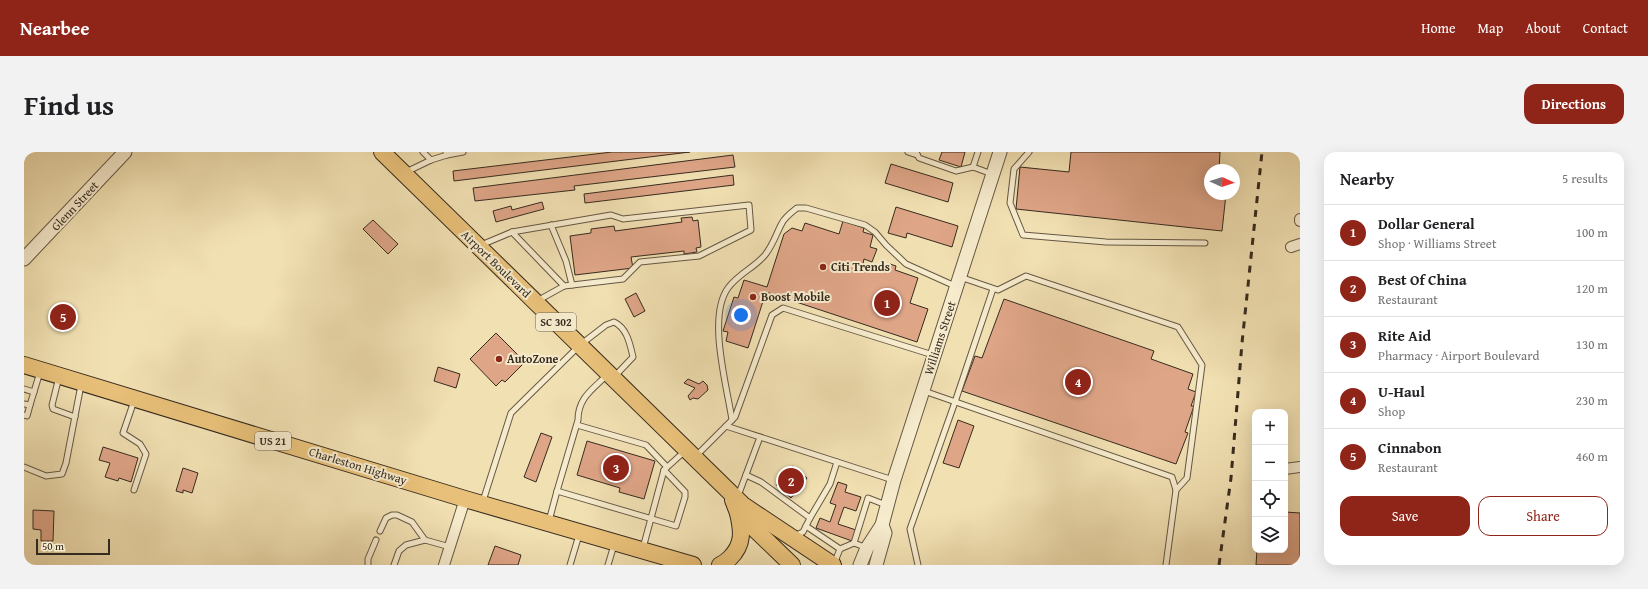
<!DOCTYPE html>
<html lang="en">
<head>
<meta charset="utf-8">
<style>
  :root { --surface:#fff; --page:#f2f2f2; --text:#202124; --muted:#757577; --line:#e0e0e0; --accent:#8f2418 }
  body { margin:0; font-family:"Gentium Book Plus",serif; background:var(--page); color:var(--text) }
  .controls { position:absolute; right:12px; bottom:12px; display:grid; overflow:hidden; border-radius:8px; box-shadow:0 4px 16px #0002 }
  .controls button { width:36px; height:36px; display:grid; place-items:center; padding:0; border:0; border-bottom:1px solid var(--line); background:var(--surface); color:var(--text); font:20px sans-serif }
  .compass { position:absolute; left:1180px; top:12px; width:36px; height:36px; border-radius:50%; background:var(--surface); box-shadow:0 4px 16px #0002; rotate:93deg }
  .scale { position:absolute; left:12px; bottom:10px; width:74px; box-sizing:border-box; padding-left:4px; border:2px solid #362b1f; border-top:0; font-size:11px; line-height:14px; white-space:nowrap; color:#362b1f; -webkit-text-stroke:3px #f6ebcd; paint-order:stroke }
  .you { position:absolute; left:717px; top:163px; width:14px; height:14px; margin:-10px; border:3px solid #fff; border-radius:50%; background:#1a73e8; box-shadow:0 0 0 6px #1a73e833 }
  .badge { display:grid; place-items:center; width:26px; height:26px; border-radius:50%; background:var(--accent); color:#fff; font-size:13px; font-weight:700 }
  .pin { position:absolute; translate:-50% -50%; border:2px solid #fff; box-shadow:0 1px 4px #0006 }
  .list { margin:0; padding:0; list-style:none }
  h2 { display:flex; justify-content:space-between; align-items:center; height:52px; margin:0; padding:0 16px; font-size:17px }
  h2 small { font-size:13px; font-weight:400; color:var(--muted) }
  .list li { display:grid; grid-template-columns:26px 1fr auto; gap:12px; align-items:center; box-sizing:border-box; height:56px; padding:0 16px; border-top:1px solid var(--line) }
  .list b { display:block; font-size:15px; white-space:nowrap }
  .list p { margin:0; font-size:13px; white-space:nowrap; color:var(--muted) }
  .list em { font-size:13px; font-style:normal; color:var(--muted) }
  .actions { display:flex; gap:8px; padding:12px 16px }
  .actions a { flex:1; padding:9px 0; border:1px solid var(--accent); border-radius:12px; text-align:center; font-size:14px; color:var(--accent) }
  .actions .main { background:var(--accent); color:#fff }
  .icon { flex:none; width:22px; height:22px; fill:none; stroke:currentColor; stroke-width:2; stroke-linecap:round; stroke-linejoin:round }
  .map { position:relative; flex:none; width:1276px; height:413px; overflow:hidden; border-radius:12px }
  header { display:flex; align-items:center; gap:24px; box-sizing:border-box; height:56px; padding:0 20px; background:var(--accent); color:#fff }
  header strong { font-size:19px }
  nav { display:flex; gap:22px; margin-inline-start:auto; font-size:14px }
  .intro { display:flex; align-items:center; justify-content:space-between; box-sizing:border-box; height:96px; padding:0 24px }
  h1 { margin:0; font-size:28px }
  .button { padding:10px 18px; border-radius:12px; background:var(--accent); color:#fff; font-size:14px; font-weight:700 }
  main { display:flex; gap:24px; padding:0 24px }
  aside { flex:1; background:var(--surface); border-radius:12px; box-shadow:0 4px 16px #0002 }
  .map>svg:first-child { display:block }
  .building { fill:#dea587; stroke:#362b1f }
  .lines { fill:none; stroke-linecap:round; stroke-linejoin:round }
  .service-casing { stroke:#655844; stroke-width:7 }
  .minor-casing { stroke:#655844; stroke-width:12 }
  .tertiary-casing { stroke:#655844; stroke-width:15 }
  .primary-casing { stroke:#362b1f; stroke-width:18 }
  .service { stroke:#f6ebcd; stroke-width:5 }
  .minor { stroke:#f6ebcd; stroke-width:10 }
  .tertiary { stroke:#f6ebcd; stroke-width:13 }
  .primary { stroke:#e8c079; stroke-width:16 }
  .rail { stroke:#362b1f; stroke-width:3; stroke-dasharray:7 7; stroke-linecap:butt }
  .poi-dot { fill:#8f2418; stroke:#f6ebcd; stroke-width:1.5 }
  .labels { text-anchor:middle; stroke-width:4; stroke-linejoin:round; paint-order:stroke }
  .shield { fill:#f6ebcd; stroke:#706553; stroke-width:1 }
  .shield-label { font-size:11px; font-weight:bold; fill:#362b1f }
  .street-label { font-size:12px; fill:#362b1f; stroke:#f6ebcd }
  .poi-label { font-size:12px; font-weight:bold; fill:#362b1f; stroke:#f6ebcd; text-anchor:start }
</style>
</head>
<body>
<header>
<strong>Nearbee</strong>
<nav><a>Home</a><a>Map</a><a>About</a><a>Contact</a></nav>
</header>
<div class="intro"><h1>Find us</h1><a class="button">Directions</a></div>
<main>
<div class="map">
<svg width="1276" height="413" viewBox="0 0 1276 413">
  <rect width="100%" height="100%" fill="#f1e0b2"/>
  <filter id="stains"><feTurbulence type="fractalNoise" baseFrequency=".005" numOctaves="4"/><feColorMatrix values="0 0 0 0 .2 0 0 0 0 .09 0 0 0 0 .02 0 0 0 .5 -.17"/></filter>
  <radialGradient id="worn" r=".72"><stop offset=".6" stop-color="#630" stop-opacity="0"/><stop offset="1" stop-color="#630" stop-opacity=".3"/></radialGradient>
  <g class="building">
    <path d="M588,0H666L430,29L429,19Z"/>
    <path d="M918,0H941L937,15L915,8Z"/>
    <path d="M1047,0H1196L1195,18H1186V42H1202L1198,79L992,57L996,15L1045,20Z"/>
    <path d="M709,3L711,15L550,34L551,38L451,49L449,36Z"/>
    <path d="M867,12L929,31L924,50L861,31Z"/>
    <path d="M709,23L710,33L561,51L560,42Z"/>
    <path d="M518,50L520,57L472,70L469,59L487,54L488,58Z"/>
    <path d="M872,55L934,74L928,95L883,81L882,86L864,81Z"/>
    <path d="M668,65L669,69L674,68L677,95L672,96L673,100L660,102V99L607,105L609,116L551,123L546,84L567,81V77L590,74L591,79L658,70L657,66Z"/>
    <path d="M349,68L374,92L364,102L339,77Z"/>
    <path d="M819,69L840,76L839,80L849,83L846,95L853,97L848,110L840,107L839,112L863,120L866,112L872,114L871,118L894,126L886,151L904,157L893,190L742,140L724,196L702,189L704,180L699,179L710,145L714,146L720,128L743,135L760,82L768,76L778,79L781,71L815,82Z"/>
    <path d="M612,141L621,159L610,165L601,147Z"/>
    <path d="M980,147L1130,199L1127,207L1169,222L1164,237L1172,240L1167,254H1170L1161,280L1164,281L1152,312L938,239L951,204L958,206Z"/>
    <path d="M472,181L501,210L481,230L478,228L472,234L446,207Z"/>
    <path d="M414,215L436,222L432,236L410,229Z"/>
    <path d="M664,227L675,232L679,229L683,233L684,238L674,247L669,246L666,248L664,244L671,236L660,231Z"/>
    <path d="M934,268L950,274L935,316L919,311Z"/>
    <path d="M517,281L528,285L512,330L500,325Z"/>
    <path d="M563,289L631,309L620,347L595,340L596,336L553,323Z"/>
    <path d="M79,295L114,306L107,330L95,326L94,329L81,325L86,311L75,308Z"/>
    <path d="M768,314L783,326L767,346L752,333Z"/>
    <path d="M159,316L174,321L168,341L159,338V341L152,339Z"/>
    <path d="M814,330L823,333L821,340L837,345L832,359L820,355L814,372L832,378L828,389L792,376L796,366L806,370L812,353L806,351Z"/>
    <path d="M9,358L30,359L29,389H17V378L9,377Z"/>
    <path d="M1261,360L1276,361V413H1232L1233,398H1261Z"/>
    <path d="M471,394L497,403L494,413H464Z"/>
  </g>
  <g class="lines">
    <g class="service-casing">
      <g id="service">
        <path d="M399,0L407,8"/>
        <path d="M884,0L893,3"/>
        <path d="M892,0L895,6L932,19L949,15L968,22"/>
        <path d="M1005,0L990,17L986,51L999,83L1082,90L1181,91"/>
        <path d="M423,3L439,0"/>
        <path d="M949,15L954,0"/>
        <path d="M382,20L407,8L423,3L422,0"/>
        <path d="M527,73L542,109L548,133"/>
        <path d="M488,80L540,134"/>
        <path d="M457,93L488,80L587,63L599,67L725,53L727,78L675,104L616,110L599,127L540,134L513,149"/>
        <path d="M936,125L974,138L1002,124L1154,175L1178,213L1163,326L1152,338"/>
        <path d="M583,223C568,238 554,246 554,268L533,339L652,374L661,345V340L640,318"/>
        <path d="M35,225L28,253L29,257L51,265"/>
        <path d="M0,237L10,240"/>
        <path d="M900,239L1148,325L1152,338L1142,413"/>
        <path d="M110,249L99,281L116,292L122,302L110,338"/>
        <path d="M0,252L6,253L16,220"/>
        <path d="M0,263L3,264L6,253"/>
        <path d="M708,268C703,234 683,165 704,136C714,122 730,116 741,103C749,93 752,82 758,71C761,65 768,60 773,56H782L841,73L851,80L862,93L882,112L931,134"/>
        <path d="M553,273L622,293L643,315"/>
        <path d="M702,274L869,328"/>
        <path d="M672,304L711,265L748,163L759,156L909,203"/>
        <path d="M0,315L22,324L38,322L42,311L57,233"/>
        <path d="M722,323L737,330L786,366L779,380L770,384"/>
        <path d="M714,344L736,285"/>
        <path d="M459,349L487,261L556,193L582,173L590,170C603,176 606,192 609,205L590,225"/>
        <path d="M786,366L806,332L813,310"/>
        <path d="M525,369L533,339"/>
        <path d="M782,374L816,397L810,412"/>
        <path d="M356,379L362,366L368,363H373L388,370L401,388"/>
        <path d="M830,391L844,346L862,353"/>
        <path d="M619,396L640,318L661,299"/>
        <path d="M816,397L830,391L843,396"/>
        <path d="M344,413V407L352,388"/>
        <path d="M370,413L375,399L382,393L401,388L426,395"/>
        <path d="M546,413L555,383"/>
        <path d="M584,413L590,393"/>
        <path d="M894,413L886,377L931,250L969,137"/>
      </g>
    </g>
    <g class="minor-casing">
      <g id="minor">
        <path d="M1276,67V69"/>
        <path d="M1267,95L1276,92"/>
        <path d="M1261,317L1276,315"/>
        <path d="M420,413L441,347"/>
      </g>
    </g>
    <g class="tertiary-casing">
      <g id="tertiary">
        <path d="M0,107L101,0"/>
        <path d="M836,413L843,396L858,373L870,328L976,0"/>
        <path d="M852,413L861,381L858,373"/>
      </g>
    </g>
    <g class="primary-casing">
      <g id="primary">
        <path d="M358,0L719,353L809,413"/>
        <path d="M0,213L441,347L669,413"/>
        <path d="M709,348L714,361L768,413"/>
        <path d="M696,413C701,411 703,409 706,406C720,392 718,379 714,361"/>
      </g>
    </g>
    <use href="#service" class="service"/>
    <use href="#minor" class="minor"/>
    <use href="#tertiary" class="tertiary"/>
    <use href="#primary" class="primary"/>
    <path class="rail" d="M1195,413L1207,326L1218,191L1238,0"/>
  </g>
  <g class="poi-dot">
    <circle cx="799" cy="115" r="4"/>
    <circle cx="729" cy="145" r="4"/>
    <circle cx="475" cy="207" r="4"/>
  </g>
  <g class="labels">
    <g class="shield">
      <rect x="512" y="161" width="40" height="18" rx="3"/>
      <rect x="231" y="280" width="36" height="18" rx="3"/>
    </g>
    <g class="shield-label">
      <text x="532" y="174">SC 302</text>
      <text x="249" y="293">US 21</text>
    </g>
    <g class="street-label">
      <text transform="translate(51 54) rotate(-47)" y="4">Glenn Street</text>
      <text transform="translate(472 112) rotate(44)" y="4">Airport Boulevard</text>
      <text transform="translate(916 186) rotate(-72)" y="4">Williams Street</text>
      <text transform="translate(334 314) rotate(17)" y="4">Charleston Highway</text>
    </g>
    <g class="poi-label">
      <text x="807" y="119">Citi Trends</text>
      <text x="737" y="149">Boost Mobile</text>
      <text x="483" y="211">AutoZone</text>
    </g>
  </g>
  <rect width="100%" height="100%" filter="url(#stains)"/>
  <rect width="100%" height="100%" fill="url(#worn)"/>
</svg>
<div class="controls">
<button>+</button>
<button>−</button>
<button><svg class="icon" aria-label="locate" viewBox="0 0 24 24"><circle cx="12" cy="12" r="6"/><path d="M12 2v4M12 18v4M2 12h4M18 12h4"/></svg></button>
<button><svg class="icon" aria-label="layers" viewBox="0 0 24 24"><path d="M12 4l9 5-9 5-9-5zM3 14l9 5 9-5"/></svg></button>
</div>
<svg class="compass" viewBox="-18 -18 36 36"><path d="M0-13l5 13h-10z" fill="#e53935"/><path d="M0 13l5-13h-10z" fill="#757577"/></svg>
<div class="scale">50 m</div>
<div class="you"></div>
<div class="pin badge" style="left:863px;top:151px">1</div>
<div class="pin badge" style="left:767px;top:329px">2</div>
<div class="pin badge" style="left:592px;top:316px">3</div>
<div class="pin badge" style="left:1054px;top:230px">4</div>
<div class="pin badge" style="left:39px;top:165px">5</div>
</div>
<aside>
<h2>Nearby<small>5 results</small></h2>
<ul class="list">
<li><span class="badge">1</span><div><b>Dollar General</b><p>Shop · Williams Street</p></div><em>100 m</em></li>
<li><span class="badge">2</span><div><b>Best Of China</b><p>Restaurant</p></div><em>120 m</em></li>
<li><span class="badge">3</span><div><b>Rite Aid</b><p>Pharmacy · Airport Boulevard</p></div><em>130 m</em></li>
<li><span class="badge">4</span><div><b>U-Haul</b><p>Shop</p></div><em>230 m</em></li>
<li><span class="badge">5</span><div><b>Cinnabon</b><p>Restaurant</p></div><em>460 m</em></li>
</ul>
<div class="actions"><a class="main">Save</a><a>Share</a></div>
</aside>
</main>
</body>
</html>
